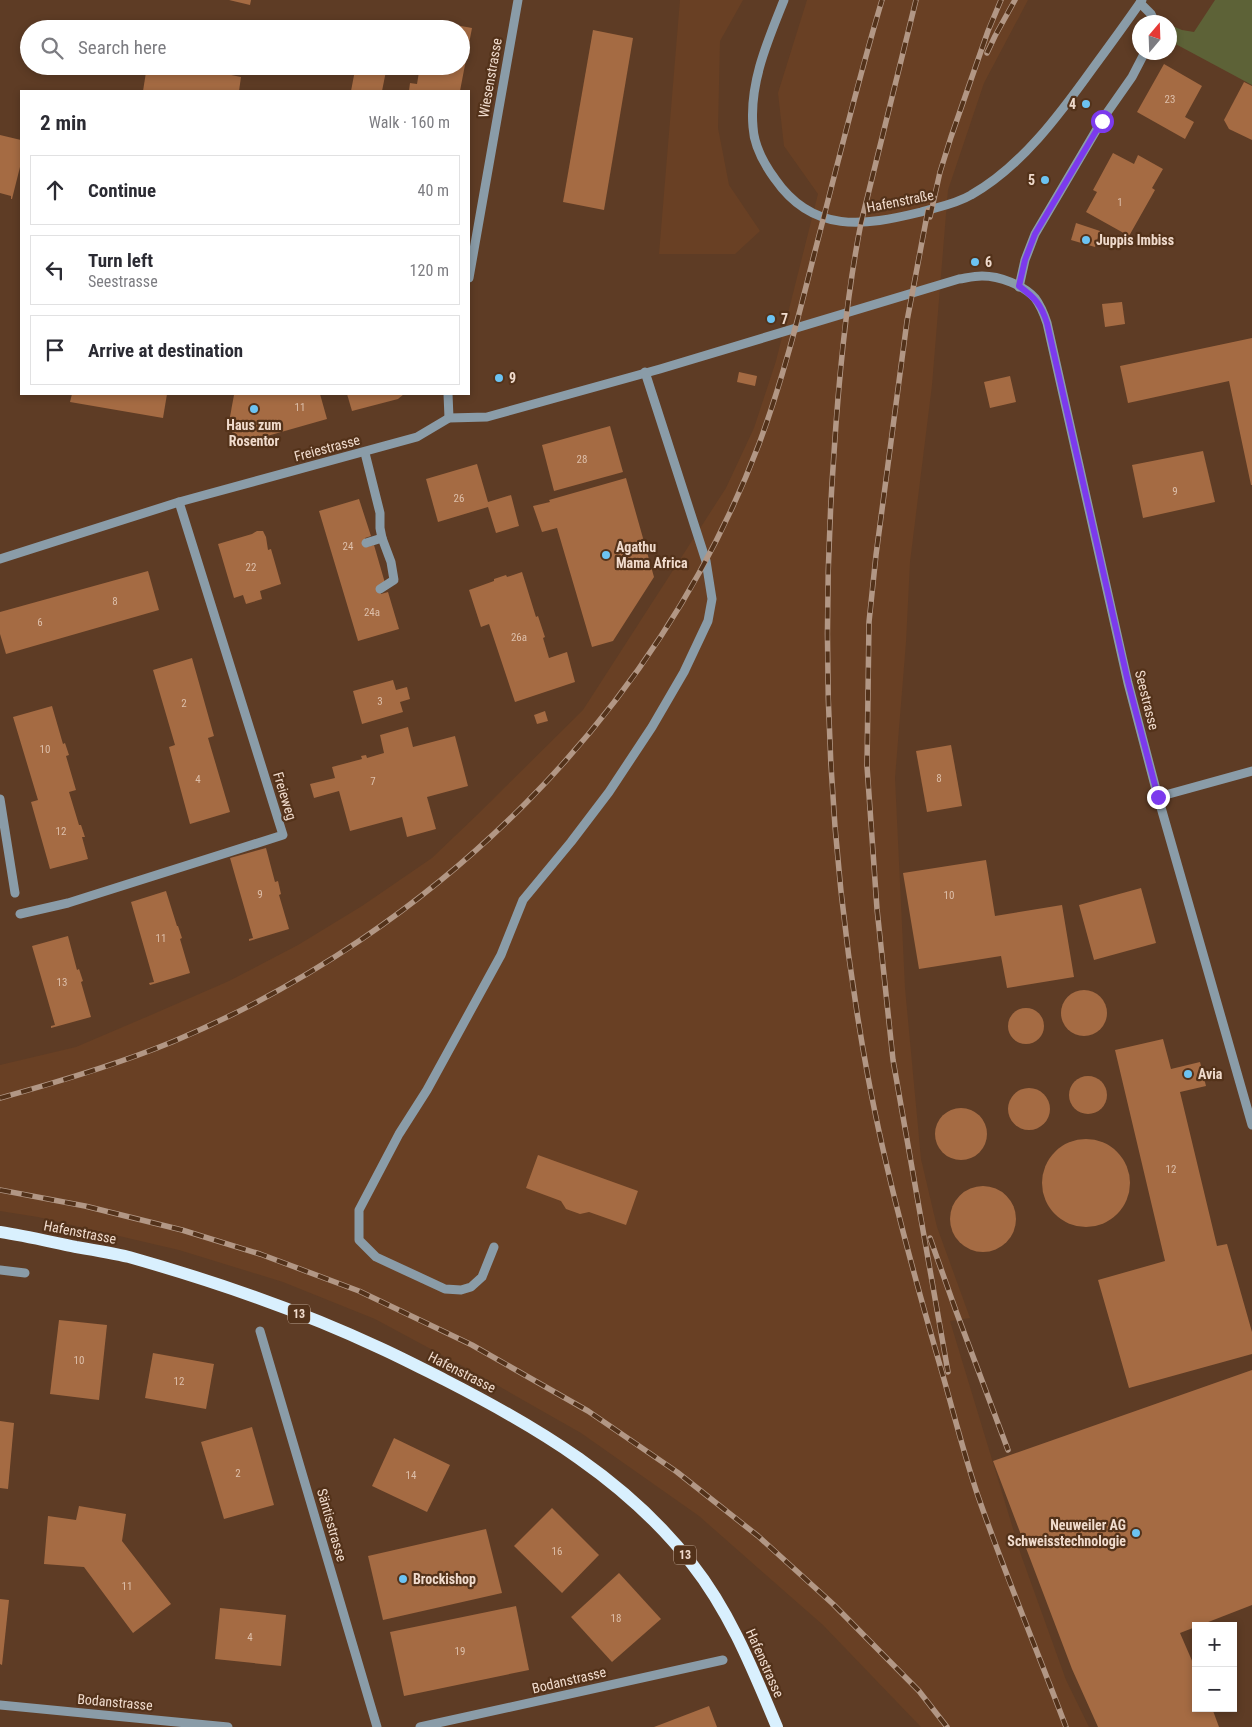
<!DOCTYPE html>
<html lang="en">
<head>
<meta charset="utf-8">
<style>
  :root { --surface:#fff; --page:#f7f7f7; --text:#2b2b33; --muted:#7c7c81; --line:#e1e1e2 }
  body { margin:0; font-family:"Roboto Condensed",sans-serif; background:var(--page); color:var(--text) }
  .controls { position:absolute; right:15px; bottom:15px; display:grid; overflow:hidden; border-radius:0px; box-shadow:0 2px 8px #0003 }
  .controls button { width:45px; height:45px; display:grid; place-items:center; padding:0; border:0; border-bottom:1px solid var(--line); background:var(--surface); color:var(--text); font:25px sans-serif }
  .compass { position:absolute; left:1132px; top:15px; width:45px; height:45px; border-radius:50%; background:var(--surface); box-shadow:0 2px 8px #0003; rotate:19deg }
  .stop { position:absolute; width:15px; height:15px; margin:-11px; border:4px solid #7c3aed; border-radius:50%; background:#fff }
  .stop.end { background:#7c3aed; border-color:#fff; box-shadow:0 1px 5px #0008 }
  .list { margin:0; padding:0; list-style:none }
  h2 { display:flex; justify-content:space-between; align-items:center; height:65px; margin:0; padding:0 20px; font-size:21px }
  h2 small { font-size:16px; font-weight:400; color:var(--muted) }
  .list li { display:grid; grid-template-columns:32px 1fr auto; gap:15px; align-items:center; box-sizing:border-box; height:70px; margin:0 10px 10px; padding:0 10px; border:1px solid var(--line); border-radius:0px }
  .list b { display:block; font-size:19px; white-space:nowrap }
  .list p { margin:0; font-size:16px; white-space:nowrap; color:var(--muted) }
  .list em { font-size:16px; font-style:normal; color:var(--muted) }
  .icon { flex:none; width:28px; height:28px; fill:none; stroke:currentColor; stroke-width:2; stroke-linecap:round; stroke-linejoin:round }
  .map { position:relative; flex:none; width:1252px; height:1727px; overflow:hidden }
  .search { position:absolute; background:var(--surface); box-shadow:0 2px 8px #0003; left:20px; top:20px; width:450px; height:55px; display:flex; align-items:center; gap:12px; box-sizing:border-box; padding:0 18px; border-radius:28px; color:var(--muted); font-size:19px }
  .panel { position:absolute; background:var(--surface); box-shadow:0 2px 8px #0003; left:20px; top:90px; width:450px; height:305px; border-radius:0px }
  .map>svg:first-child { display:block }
  .built { fill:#694024 }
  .green { fill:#5d6237 }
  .building { fill:#a56b43 }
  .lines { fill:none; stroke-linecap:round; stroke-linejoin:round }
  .minor { stroke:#8a9ca8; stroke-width:9 }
  .major { stroke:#d9f0fe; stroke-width:12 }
  .rail-casing { stroke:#b29785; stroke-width:5.5 }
  .rail { stroke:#53321a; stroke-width:4; stroke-dasharray:11; stroke-linecap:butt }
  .route { stroke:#7c3aed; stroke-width:6 }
  .poi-dot { fill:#6cc3f2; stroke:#53321a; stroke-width:2 }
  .labels { text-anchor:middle; stroke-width:4.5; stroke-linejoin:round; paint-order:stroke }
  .number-label { font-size:11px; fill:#ddbfaa }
  .shield { fill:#53321a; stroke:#c1a897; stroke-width:1 }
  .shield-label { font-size:12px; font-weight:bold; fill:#f0dbcd }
  .street-label { font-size:14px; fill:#f0dbcd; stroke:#53321a }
  .poi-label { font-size:14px; font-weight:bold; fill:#f0dbcd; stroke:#53321a; text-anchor:start }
</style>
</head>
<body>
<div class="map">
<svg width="1252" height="1727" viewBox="0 0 1252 1727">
  <rect width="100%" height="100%" fill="#5e3c25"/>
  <g class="built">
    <path d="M680,0H743L720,41L718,128L729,185L760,231L735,254H659Z"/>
    <path d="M807,0H1028L984,83L948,190L932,385L910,562L906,642L895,778L905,988L921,1159L937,1227L970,1318L950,1321L1021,1555L1066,1680L1089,1727H921L823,1625L699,1516L581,1433L481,1376L375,1319L283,1282L179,1250L38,1217L0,1211V1065L76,1047L151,1015L229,981L298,945L362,906L432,858L477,815L583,710L726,488L754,428L776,361L818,194L784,146L778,93Z"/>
  </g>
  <path class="green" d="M1215,0H1252V85L1170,41V25L1182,30L1194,32Z"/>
  <g class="building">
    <path d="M229,0H251L250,5Z"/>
    <path d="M428,20L472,28L460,91H409L410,83L417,84L420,66H461V29H426Z"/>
    <path d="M593,30L633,38L604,210L563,202Z"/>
    <path d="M1164,64L1202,86L1185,117L1194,122L1185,139L1137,112Z"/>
    <path d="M147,66H187L241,77L239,91H143Z"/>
    <path d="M343,66H387L382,91H351L355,70L343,68Z"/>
    <path d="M1244,82L1252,86V140L1229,129L1224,120Z"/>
    <path d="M0,135L21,140V163L12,199H11V196L0,193Z"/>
    <path d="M1113,153L1134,164L1138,155L1163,169L1152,188L1155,190L1129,236L1086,212L1097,192L1093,190Z"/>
    <path d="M1076,223L1100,231L1095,247L1071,240Z"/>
    <path d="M1122,302L1125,324L1105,327L1102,304Z"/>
    <path d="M1252,338V485H1251L1229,381L1128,403L1120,366Z"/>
    <path d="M739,372L757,376L755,386L737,382Z"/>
    <path d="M1010,376L1016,402L990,408L984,382Z"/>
    <path d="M72,394H167L163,418L70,402Z"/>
    <path d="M239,394H320L327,419L236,445L229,422L234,395Z"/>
    <path d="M347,394H404L398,399L352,411Z"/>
    <path d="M610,426L623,472L554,491L542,445Z"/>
    <path d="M1203,451L1215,502L1143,518L1132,465Z"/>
    <path d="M477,464L488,502L511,495L519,526L496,533L488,507L438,522L426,479Z"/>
    <path d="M626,478L654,577L613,641L592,647L557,528L542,532L533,506L550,502L549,500Z"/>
    <path d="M359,499L371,536L365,538L367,547L374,545L385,583L380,589L381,594L388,592L399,629L358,641L319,511Z"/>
    <path d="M257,531H263L266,537L268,550L271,549L281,584L260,591L262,599L246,604L243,595L234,598L218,544L252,534Z"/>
    <path d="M148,571L159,610L6,654L0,634V612Z"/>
    <path d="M522,572L536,617L538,616L545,637L543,638L549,658L567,652L575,682L515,702L489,624L481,627L469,590L494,581V579L506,575L507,577Z"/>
    <path d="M192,658L214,736L208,738L230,812L190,824L169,747L175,745L153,670Z"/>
    <path d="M393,680L396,690L407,687L410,699L400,702L403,712L362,724L353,691Z"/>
    <path d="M52,706L63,744L65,743L69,755L66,756L76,790L69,792L79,825H81L85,837H82L88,859L50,869L31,802L38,800L13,717Z"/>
    <path d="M545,711L548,721L537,724L534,715Z"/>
    <path d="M408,727L413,747L455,736L468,786L427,797L436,829L407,837L402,817L350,831L339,791L314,798L310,784L335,778L332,767L362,759L361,756L366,755L367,758L384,753L380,735Z"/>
    <path d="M951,745L962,806L927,812L916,751Z"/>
    <path d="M266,848L275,882L278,881L281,894L279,895L289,929L249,941V939L253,938L230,858Z"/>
    <path d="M986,860L995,916L1062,905L1074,977L1007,988L1001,956L919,969L903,873Z"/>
    <path d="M1141,888L1156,943L1094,960L1079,905Z"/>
    <path d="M166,891L177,926H178L182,938L180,939L190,973L150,985L149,983L154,982L131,902Z"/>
    <path d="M68,936L77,970L79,969L83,981L81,982L91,1017L51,1028V1026L55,1025L32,946Z"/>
    <circle cx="1084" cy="1013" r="23"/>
    <circle cx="1026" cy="1026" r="18"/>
    <path d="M1163,1039L1171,1069L1200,1062L1206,1086L1180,1092L1217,1246L1227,1244L1252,1332V1354L1129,1388L1098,1280L1165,1261L1115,1050Z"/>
    <circle cx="1088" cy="1095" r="19"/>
    <circle cx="1029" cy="1109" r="21"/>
    <circle cx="961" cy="1134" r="26"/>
    <circle cx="1086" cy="1183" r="44"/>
    <path d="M538,1155L638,1191L626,1225L589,1212L580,1214L566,1209L561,1201L526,1188Z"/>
    <circle cx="983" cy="1219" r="33"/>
    <path d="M59,1320L107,1325L99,1400L50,1394Z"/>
    <path d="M153,1353L214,1364L206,1409L145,1398Z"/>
    <path d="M1252,1370V1605L1180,1633L1196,1670V1708H1212L1219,1727H1098L1072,1669L993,1461Z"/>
    <path d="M0,1421L14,1423L8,1489L0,1488Z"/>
    <path d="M252,1427L274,1505L224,1519L201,1442Z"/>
    <path d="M394,1438L450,1465L427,1512L372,1486Z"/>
    <path d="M79,1506L126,1514L122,1541L171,1604L133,1633L84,1567L44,1564L48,1516L76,1520Z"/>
    <path d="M552,1508L599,1555L562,1593L514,1546Z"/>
    <path d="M486,1529L502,1593L383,1620L368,1556Z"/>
    <path d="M619,1573L661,1619L612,1662L571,1617Z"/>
    <path d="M0,1599L9,1600L2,1665L0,1664Z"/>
    <path d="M516,1606L529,1670L404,1696L390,1632Z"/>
    <path d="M220,1608L286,1615L281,1666L215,1659Z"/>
    <path d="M709,1706L717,1727H654Z"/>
  </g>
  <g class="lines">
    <g class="minor">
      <path d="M784,0C768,40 749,83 753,127C754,146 764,164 775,179C813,234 864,226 921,212C938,207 956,204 971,195C1021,167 1060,114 1093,68C1110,45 1126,23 1142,0"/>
      <path d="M1140,3L1151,14L1155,22"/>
      <path d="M469,278L518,0"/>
      <path d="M1019,287L1025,260L1035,234L1104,117L1132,77L1145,52"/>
      <path d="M448,394L449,418"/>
      <path d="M365,453L380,513V528L382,538L366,543"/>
      <path d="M0,559L179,502L417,437L449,418L487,417L660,369L959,279C966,278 974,276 982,276C1000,276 1023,285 1035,298C1041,306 1044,314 1047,323L1128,683L1158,797L1252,1125"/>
      <path d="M380,589L394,580L391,562L382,538"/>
      <path d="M1158,797L1252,771"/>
      <path d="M0,799L15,893"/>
      <path d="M20,914L68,903L283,835L179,502"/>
      <path d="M494,1247L482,1277L471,1287L461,1290L445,1289L376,1257L359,1240V1210L399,1134L427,1090L501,955L523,900L571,842L609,792L652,727L684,672L708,621L712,599L706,561L645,372"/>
      <path d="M0,1270L25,1273"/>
      <path d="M260,1331L377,1727"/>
      <path d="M0,1705L228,1727"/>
      <path d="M420,1727L723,1660"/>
    </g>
    <path class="major" d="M0,1232C26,1236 51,1242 76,1247C94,1250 112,1253 129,1257C214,1281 299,1310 380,1348C402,1358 423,1369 445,1380C537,1427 628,1481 692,1564C730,1612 753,1670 777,1727"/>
    <g class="rail-casing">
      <g id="rail">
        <path d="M916,0L861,223C846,299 839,375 834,453C819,661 830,872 868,1077C886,1173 912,1268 939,1362C952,1406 963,1452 978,1496C1005,1574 1037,1650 1066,1727"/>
        <path d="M987,53L995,36L1015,0"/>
        <path d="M928,210L907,321L876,555L869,622L867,766L877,909L893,1060L948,1372"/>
        <path d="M930,217L940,172L951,137L988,31L1001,0"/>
        <path d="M0,1098C58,1082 116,1065 172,1042C437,931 657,713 759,444C782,382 798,319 814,255C836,170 857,84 882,0"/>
        <path d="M0,1190L85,1206L182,1230L260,1254L359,1291L472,1345L588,1411L677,1472L758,1536L833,1604L919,1691L947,1727"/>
        <path d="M930,1238L956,1311L1008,1450"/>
      </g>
    </g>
    <use href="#rail" class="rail"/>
  </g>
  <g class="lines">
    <path class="route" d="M1102,121L1035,234L1025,260L1019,286C1035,298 1041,304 1047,323L1128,682L1158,797"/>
  </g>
  <g class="poi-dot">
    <circle cx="1086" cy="104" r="5"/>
    <circle cx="1045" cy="180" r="5"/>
    <circle cx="1086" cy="240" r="5"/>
    <circle cx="975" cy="262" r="5"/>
    <circle cx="771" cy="319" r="5"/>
    <circle cx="499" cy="378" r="5"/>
    <circle cx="254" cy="409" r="5"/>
    <circle cx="606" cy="555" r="5"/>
    <circle cx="1188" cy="1074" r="5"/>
    <circle cx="1136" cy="1533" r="5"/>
    <circle cx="403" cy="1579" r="5"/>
  </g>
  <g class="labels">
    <g class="number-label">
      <text x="1170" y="103">23</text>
      <text x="1120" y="206">1</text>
      <text x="300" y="411">11</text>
      <text x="582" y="463">28</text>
      <text x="1175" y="495">9</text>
      <text x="459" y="502">26</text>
      <text x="348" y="550">24</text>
      <text x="251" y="571">22</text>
      <text x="115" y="605">8</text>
      <text x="372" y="616">24a</text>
      <text x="40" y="626">6</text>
      <text x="519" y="641">26a</text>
      <text x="380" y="705">3</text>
      <text x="184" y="707">2</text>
      <text x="45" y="753">10</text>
      <text x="939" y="782">8</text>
      <text x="198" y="783">4</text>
      <text x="373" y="785">7</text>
      <text x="61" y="835">12</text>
      <text x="260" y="898">9</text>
      <text x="949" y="899">10</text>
      <text x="161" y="942">11</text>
      <text x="62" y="986">13</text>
      <text x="1171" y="1173">12</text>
      <text x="79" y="1364">10</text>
      <text x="179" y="1385">12</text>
      <text x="238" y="1477">2</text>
      <text x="411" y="1479">14</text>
      <text x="557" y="1555">16</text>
      <text x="127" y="1590">11</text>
      <text x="616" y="1622">18</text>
      <text x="250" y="1641">4</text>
      <text x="460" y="1655">19</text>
    </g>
    <g class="shield">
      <rect x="288" y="1304.5" width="22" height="19" rx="4"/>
      <rect x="674" y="1545.5" width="22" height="19" rx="4"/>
    </g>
    <g class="shield-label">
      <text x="299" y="1318">13</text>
      <text x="685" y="1559">13</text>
    </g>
    <g class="street-label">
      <text transform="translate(490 78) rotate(-80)" y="5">Wiesenstrasse</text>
      <text transform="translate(900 201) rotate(-11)" y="5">Hafenstraße</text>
      <text transform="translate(327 448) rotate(-15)" y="5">Freiestrasse</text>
      <text transform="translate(1147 700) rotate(76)" y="5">Seestrasse</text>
      <text transform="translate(285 796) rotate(73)" y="5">Freieweg</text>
      <text transform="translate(80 1232) rotate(11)" y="5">Hafenstrasse</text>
      <text transform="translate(462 1372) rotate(27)" y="5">Hafenstrasse</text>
      <text transform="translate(332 1525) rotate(74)" y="5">Säntisstrasse</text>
      <text transform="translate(765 1663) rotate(66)" y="5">Hafenstrasse</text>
      <text transform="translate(569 1680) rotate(-13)" y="5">Bodanstrasse</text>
      <text transform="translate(115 1702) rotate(5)" y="5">Bodanstrasse</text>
    </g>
    <g class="poi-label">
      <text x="1076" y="109" text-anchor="end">4</text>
      <text x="1035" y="185" text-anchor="end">5</text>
      <text x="1096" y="245">Juppis Imbiss</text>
      <text x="985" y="267">6</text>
      <text x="781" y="324">7</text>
      <text x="509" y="383">9</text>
      <text x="254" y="430" text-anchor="middle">Haus zum<tspan x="254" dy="16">Rosentor</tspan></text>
      <text x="616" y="552">Agathu<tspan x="616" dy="16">Mama Africa</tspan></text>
      <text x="1198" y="1079">Avia</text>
      <text x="1126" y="1530" text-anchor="end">Neuweiler AG<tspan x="1126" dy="16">Schweisstechnologie</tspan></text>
      <text x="413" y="1584">Brockishop</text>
    </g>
  </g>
</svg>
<div class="controls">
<button>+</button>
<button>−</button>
</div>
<svg class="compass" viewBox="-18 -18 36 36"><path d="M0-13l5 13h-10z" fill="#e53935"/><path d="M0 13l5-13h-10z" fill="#7c7c81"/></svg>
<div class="stop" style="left:1102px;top:121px"></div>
<div class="stop end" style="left:1158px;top:797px"></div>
<div class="search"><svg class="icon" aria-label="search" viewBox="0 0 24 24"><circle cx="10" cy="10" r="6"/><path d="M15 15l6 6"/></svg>Search here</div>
<section class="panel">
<h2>2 min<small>Walk · 160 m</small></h2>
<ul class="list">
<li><svg class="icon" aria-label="ahead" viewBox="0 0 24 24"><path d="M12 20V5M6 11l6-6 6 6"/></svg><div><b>Continue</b></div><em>40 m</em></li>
<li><svg class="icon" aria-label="left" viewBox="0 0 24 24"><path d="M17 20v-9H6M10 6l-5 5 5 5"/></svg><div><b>Turn left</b><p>Seestrasse</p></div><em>120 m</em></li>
<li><svg class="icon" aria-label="arrive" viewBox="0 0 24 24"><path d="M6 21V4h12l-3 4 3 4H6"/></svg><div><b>Arrive at destination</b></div></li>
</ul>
</section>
</div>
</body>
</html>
